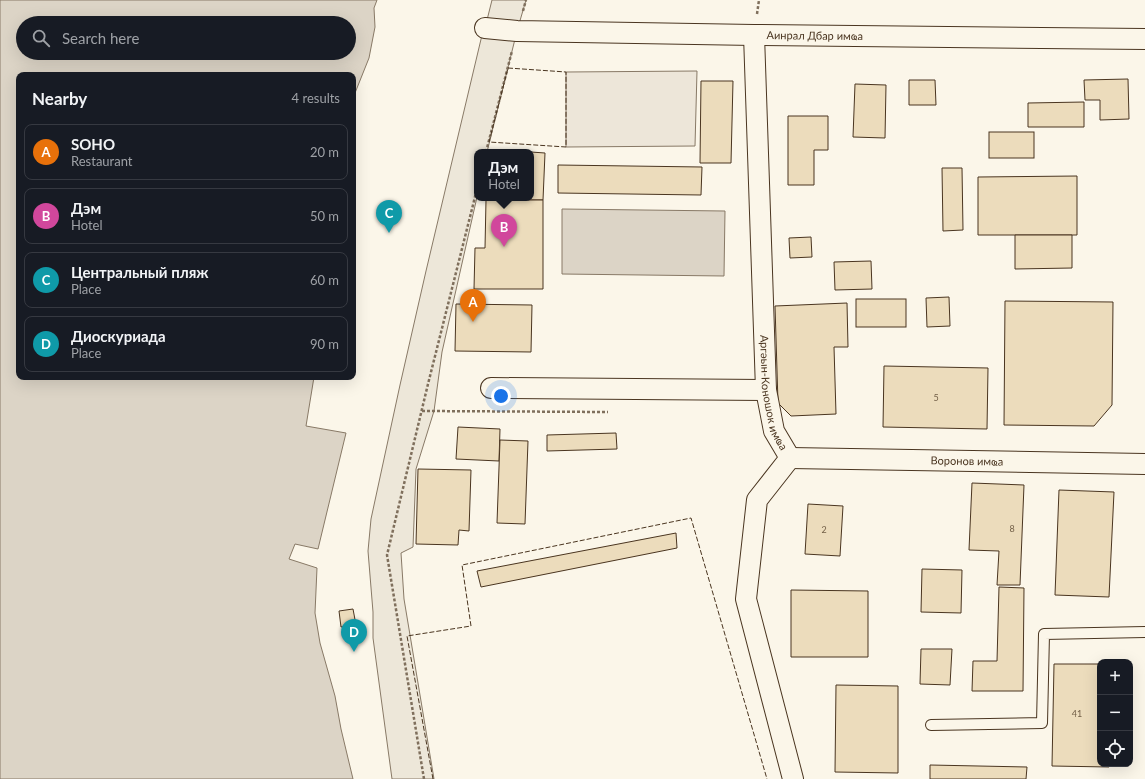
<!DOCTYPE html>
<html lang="en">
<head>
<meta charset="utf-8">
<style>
  :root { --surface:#171b24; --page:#20242c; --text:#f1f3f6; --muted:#9ea1a6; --line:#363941; --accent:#ea580c }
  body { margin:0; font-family:Lato,sans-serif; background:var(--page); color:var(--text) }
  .controls { position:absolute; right:12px; bottom:12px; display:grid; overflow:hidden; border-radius:8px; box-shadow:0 4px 16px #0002 }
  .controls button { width:36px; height:36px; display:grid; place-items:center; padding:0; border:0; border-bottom:1px solid var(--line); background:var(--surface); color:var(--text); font:20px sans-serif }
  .you { position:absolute; left:501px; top:396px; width:14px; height:14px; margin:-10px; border:3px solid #fff; border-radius:50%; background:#1a73e8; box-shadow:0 0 0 6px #1a73e833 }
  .badge { display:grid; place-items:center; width:26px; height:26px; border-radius:50%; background:var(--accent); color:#fff; font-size:13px; font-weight:700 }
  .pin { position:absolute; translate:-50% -33px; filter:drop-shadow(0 1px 2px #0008) }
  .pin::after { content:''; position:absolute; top:21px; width:14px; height:12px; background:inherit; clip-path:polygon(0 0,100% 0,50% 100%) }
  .popup { position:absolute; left:474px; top:149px; width:60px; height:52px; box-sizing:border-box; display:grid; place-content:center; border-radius:8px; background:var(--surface); filter:drop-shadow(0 1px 3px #0005); font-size:13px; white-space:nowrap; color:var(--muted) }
  .popup b { font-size:15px; color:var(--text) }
  .popup::after { content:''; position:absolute; left:50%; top:100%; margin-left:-8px; border:8px solid transparent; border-top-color:var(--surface) }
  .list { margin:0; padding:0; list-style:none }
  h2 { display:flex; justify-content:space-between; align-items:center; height:52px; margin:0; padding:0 16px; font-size:17px }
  h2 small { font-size:13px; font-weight:400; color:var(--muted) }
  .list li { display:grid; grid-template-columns:26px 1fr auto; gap:12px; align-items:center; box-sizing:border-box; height:56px; margin:0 8px 8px; padding:0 8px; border:1px solid var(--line); border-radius:8px }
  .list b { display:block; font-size:15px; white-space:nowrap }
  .list p { margin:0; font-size:13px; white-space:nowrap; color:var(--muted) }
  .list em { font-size:13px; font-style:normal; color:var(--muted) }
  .icon { flex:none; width:22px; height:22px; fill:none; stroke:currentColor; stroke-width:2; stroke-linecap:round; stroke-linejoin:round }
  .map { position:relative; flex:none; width:1145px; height:779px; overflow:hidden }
  .search { position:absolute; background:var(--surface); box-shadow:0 4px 16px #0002; left:16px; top:16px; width:340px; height:44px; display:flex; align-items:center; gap:10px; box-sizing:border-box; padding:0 14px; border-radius:22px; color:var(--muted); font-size:15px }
  .panel { position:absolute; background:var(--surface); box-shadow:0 4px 16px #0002; left:16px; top:72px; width:340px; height:308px; border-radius:8px }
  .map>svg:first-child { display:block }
  .green { fill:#ede6d9; stroke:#887966 }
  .parking { fill:#ede7d9; stroke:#887966 }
  .water { fill:#dcd4c6; stroke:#887966; fill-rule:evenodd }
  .building { fill:#ecdcbc; stroke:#4a3520 }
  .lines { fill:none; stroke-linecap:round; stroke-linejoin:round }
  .lane-casing { stroke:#4a3520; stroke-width:12 }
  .street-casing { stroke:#4a3520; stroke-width:22 }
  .path { stroke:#7f6f5c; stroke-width:2.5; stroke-dasharray:3 2; stroke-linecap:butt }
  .lane { stroke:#fbf6e9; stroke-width:10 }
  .street { stroke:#fbf6e9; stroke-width:20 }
  .fence { stroke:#4a3520; stroke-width:1; stroke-dasharray:5 2; stroke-linecap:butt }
  .labels { text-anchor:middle; stroke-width:3; stroke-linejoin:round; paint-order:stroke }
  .number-label { font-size:9px; fill:#725f47 }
  .street-label { font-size:11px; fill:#4a3520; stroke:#fbf6e9 }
</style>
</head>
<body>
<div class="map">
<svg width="1145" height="779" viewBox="0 0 1145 779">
  <rect width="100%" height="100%" fill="#fbf6e9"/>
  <path class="green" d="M697,71L695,146L566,147V72Z"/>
  <path class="parking" d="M492,0H526L517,31L487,152H477V197L442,352L434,411L416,469L413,547L401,553L404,599L434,779H392L373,638V612L368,551L371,519L400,385L426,271L482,35L485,28Z"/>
  <g class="water">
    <path d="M0,0H377L374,8L375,27L369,58L353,98V75H19V377H314L306,426L346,433L318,549L295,544L289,559L317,568L315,613L320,643L335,696L341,729L353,779H0ZM23,23H349V53H23Z"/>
    <path d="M562,209L725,211L724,276L562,274Z"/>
  </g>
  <g class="building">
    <path d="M1128,79L1129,119L1100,120V100H1085L1084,80Z"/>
    <path d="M909,80H935L936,105H909Z"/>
    <path d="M701,81H733L731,163H700Z"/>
    <path d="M855,84L886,85L885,138L853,137Z"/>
    <path d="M1084,102V127H1028V103Z"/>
    <path d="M788,116H828V150H814V185H788Z"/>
    <rect x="989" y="132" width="45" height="26"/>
    <path d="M531,152L545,153L543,200H486V198H531Z"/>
    <path d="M558,165L702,167L701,195L558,193Z"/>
    <path d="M942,168H962L963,230L943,231Z"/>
    <path d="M1077,176V235H978V177Z"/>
    <path d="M486,200H543V289H474L475,248H485Z"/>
    <path d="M1015,235H1072V268L1015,269Z"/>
    <path d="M811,237L812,257L790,258L789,238Z"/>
    <path d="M871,261L872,289L835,290L834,262Z"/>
    <path d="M949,297L950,326L927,327L926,298Z"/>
    <rect x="856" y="299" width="50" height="28"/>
    <path d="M1005,301L1113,302L1112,405L1094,426L1004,425Z"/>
    <path d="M847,303L848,347H834L836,414L791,416L778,403L775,306Z"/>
    <path d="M456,304L532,305L531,352L455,351Z"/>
    <path d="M884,366L988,368L987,429L883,427Z"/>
    <path d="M458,427L500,429L499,461L456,459Z"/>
    <path d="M616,433L617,449L547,451V435Z"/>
    <path d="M500,440L528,441L525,524L497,523Z"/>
    <path d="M418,469L471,470L469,531L459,530L458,545L416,544Z"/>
    <path d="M972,483L1024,485L1020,585H997L999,551L969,550Z"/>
    <path d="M1059,490L1114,492L1109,597L1055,595Z"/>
    <path d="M808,504L843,506L840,556L805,554Z"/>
    <path d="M676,533L677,548L481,587L477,571Z"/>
    <path d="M922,569L962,570L961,613L921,612Z"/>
    <path d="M999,587L1024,588L1023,691H972L973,661H997Z"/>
    <path d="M791,590L868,591V657H791Z"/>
    <path d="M353,609L356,625L341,627L339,611Z"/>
    <path d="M921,649H952L950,685L920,684Z"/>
    <path d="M1054,664H1100V764H1109V767L1052,766Z"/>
    <path d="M836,685L898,686V773L835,772Z"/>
    <path d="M930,765L1027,767L1026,779H930Z"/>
  </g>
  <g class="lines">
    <g class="lane-casing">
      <path id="lane" d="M931,725L1042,723L1044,634L1145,632"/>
    </g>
    <g class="street-casing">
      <g id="street">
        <path id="s1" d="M485,28L517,31L754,35L1145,39"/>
        <path id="s2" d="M754,35L766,390L774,431L790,458L757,500L746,599L793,779"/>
        <path d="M491,388L766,390"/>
        <path id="s3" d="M790,458L1145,464"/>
      </g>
    </g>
    <g class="path">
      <path d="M523,11L526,0"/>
      <path d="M757,14L759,0"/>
      <path d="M486,152L512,51"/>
      <path d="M422,411L608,412"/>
      <path d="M424,779L387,555L428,384L477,189"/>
    </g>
    <use href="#lane" class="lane"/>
    <use href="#street" class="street"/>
    <g class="fence">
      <path d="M508,68L566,72V147L489,142Z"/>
      <path d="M433,779L407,636L471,626L462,565L691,518L767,779"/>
    </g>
  </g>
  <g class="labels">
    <g class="number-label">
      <text x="936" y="401">5</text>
      <text x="1012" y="532">8</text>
      <text x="824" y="533">2</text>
      <text x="1077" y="717">41</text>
    </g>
    <g class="street-label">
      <text dy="4" stroke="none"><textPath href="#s1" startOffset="330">Аинрал Дбар имҩа</textPath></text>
      <text dy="4" stroke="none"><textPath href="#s2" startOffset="359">Аргәын-Коношок имҩа</textPath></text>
      <text dy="4" stroke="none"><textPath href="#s3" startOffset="177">Воронов имҩа</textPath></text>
    </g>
  </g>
</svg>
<div class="controls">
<button>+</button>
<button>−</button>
<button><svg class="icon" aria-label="locate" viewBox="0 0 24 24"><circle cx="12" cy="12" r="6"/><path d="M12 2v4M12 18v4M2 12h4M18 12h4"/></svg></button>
</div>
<div class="you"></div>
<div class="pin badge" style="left:473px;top:322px;background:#e8710a">A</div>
<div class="pin badge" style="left:504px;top:247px;background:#d1479c">B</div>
<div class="popup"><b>Дэм</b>Hotel</div>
<div class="pin badge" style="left:389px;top:233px;background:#0f9aa8">C</div>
<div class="pin badge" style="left:354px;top:652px;background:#0f9aa8">D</div>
<div class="search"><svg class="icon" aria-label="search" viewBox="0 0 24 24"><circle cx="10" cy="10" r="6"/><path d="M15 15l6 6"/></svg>Search here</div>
<section class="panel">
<h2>Nearby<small>4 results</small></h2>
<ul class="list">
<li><span class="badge" style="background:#e8710a">A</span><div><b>SOHO</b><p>Restaurant</p></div><em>20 m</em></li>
<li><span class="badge" style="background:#d1479c">B</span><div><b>Дэм</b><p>Hotel</p></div><em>50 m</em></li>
<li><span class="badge" style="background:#0f9aa8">C</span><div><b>Центральный пляж</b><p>Place</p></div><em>60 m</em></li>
<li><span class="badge" style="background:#0f9aa8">D</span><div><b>Диоскуриада</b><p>Place</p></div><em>90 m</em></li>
</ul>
</section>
</div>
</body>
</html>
